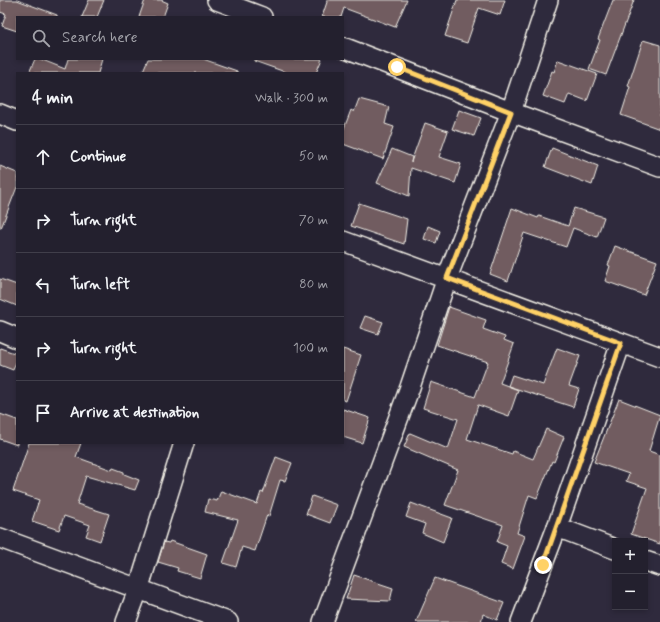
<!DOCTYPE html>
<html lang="en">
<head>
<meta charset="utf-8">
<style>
  :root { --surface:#23202e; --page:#2f2d3a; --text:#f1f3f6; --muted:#a3a3aa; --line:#403e4a }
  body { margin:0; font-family:Mynerve,sans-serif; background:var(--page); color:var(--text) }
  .controls { position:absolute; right:12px; bottom:12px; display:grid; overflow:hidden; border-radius:0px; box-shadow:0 2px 6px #0003 }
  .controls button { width:36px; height:36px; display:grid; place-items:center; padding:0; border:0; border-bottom:1px solid var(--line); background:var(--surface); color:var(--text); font:20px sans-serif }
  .stop { position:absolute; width:12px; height:12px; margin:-9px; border:3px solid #ffd166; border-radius:50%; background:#fff }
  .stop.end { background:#ffd166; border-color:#fff; box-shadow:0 1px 4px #0008 }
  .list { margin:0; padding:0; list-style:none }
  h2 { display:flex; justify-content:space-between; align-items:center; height:52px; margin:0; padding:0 16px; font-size:17px }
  h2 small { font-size:13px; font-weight:400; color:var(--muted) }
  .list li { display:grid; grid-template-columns:26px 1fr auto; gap:12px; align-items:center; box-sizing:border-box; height:64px; padding:0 16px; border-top:1px solid var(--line) }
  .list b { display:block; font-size:15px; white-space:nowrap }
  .list em { font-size:13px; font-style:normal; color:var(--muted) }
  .icon { flex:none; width:22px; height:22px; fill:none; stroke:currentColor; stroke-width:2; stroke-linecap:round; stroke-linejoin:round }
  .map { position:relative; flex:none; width:660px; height:622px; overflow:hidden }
  .search { position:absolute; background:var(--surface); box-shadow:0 2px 6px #0003; left:16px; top:16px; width:328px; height:44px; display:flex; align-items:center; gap:10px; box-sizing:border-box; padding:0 14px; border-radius:0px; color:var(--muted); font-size:15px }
  .panel { position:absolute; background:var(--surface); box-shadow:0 2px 6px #0003; left:16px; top:72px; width:328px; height:372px; border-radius:0px }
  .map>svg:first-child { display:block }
  .building { fill:#715b60; stroke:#f4f1e8 }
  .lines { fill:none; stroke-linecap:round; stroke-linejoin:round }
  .minor-casing { stroke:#f4f1e8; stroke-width:22 }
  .minor { stroke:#2f2a3d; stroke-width:19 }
  .route { stroke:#ffd166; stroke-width:5 }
</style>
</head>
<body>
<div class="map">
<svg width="660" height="622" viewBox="0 0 660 622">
  <rect width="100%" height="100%" fill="#2f2a3d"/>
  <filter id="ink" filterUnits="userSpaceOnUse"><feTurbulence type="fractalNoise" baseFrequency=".025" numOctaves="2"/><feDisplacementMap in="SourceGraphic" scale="8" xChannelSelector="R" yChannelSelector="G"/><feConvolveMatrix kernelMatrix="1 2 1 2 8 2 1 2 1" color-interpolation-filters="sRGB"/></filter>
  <g filter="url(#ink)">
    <g class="building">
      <path d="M0,0H17L57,15V17H17V31L2,26L6,14L0,12Z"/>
      <path d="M89,0H104L97,17H82Z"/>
      <path d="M145,0H161L168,3L163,17H139Z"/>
      <path d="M326,0H407L395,27L344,8L341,17H322L327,2Z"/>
      <path d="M457,0H505L500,15L479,8L467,43L445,36Z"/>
      <path d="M613,0H634L606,75L589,69L600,40L598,39Z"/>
      <path d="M643,40L660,45V129L621,115L630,87L628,86Z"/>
      <path d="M35,59H40L65,69L68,59H102L98,73H29Z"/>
      <path d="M148,59H203L237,71V73H142Z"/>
      <path d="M254,59H322L316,73H288L254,61Z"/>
      <path d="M558,60L597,74L587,101L569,94L565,104L543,96L552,71L554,72Z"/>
      <path d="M359,99L389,107L385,124L394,127L383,159L343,144V131L351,110L354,112Z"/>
      <path d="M459,110L481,118L474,136L452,129Z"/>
      <path d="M425,123L448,131L439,157L461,164L455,183L411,168L409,196L377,183L392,149L412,157L411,162Z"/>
      <path d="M552,148L598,166L592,185L545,167Z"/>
      <path d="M0,166L17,173V187L1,228H0Z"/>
      <path d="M359,203L407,219L404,244L351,226Z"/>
      <path d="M512,208L538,218L539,216L568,226L574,208L604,217L597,237L573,228L566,247L524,233L508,281L490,274Z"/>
      <path d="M428,226L440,231L436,243L424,239Z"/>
      <path d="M615,246L657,261L644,295L605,281L610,266L608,265Z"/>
      <path d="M0,279L17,285V306L0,299Z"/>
      <path d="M449,307L486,320L483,329L505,337L504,340L514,344L500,383L508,386L512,375L543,385L557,348L580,356L569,386L579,389L573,407L508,386L518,390L509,416L478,405L467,439L512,454L513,451L533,459L546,429L564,437L554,462L552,461L537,498L529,495L517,533L525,536L513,569L501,564L507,546L497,542L503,525L445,505L458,470L404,447L410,433L448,449L458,419L423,408L431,382L475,397L488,362L437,345Z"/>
      <path d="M365,316L383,322L378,334L360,328Z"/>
      <path d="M0,348L17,354V360L13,370L0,365Z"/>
      <path d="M343,349L361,355L346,401L343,400Z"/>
      <path d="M619,399L660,415L649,451L660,455V544L631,534L647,488L626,481L629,474L594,462Z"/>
      <path d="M343,409L370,418L362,443L343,437Z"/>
      <path d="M0,414L17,420V445L0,439Z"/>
      <path d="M29,443H81L76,457L112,470L113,468L124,472V474L139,480L135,490L86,476L77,504L109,514L100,541L86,536L90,525L64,516L59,530L32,521L39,500L13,491Z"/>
      <path d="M276,457L292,463L285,481L280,480L269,516L267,515L255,551L242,547L236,567L223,563L238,520L205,512L208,499L217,501L221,491L257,504L261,492L263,493Z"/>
      <path d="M312,496L337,505L330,523L306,514Z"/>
      <path d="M411,503L452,518L443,542L422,533L425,524L406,517Z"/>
      <path d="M170,541L207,554L200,578L177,571L178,568L158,562L164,542L169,543Z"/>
      <path d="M354,575L393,588L390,601L346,599Z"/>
      <path d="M435,578L504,603L497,620L483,614L481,622H416Z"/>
    </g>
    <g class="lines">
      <g class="minor-casing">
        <g id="minor">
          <path d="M217,0L262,17"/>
          <path d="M343,47L511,112L660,167"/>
          <path d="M0,114L17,121"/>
          <path d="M343,241L660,357"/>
          <path d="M0,331L17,338"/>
          <path d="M557,527L615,549"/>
          <path d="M0,538L228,622"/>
          <path d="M645,561L660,566"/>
          <path d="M126,622L138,590L184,443"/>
          <path d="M323,622L410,387L447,278L511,112L548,0"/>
          <path d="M521,622L557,527L621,343"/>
        </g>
      </g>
      <use href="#minor" class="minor"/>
    </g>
  </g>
  <g class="lines" filter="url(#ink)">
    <path class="route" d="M397,67L511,112L447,278L621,343L543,565"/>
  </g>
</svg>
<div class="controls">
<button>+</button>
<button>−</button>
</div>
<div class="stop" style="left:397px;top:67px"></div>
<div class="stop end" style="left:543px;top:565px"></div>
<div class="search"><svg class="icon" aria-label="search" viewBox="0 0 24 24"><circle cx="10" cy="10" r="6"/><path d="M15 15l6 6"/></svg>Search here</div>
<section class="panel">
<h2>4 min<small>Walk · 300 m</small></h2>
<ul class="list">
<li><svg class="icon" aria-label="ahead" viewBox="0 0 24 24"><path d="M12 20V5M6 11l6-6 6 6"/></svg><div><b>Continue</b></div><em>50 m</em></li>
<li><svg class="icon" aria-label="right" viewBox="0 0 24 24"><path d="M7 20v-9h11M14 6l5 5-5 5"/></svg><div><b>Turn right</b></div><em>70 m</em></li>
<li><svg class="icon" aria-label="left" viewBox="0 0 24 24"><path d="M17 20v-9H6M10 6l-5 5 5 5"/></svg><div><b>Turn left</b></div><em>80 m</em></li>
<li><svg class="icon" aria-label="right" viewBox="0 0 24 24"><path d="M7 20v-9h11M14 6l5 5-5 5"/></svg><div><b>Turn right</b></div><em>100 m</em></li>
<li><svg class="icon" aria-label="arrive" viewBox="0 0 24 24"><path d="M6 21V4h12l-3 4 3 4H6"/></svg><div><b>Arrive at destination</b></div></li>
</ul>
</section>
</div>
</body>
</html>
